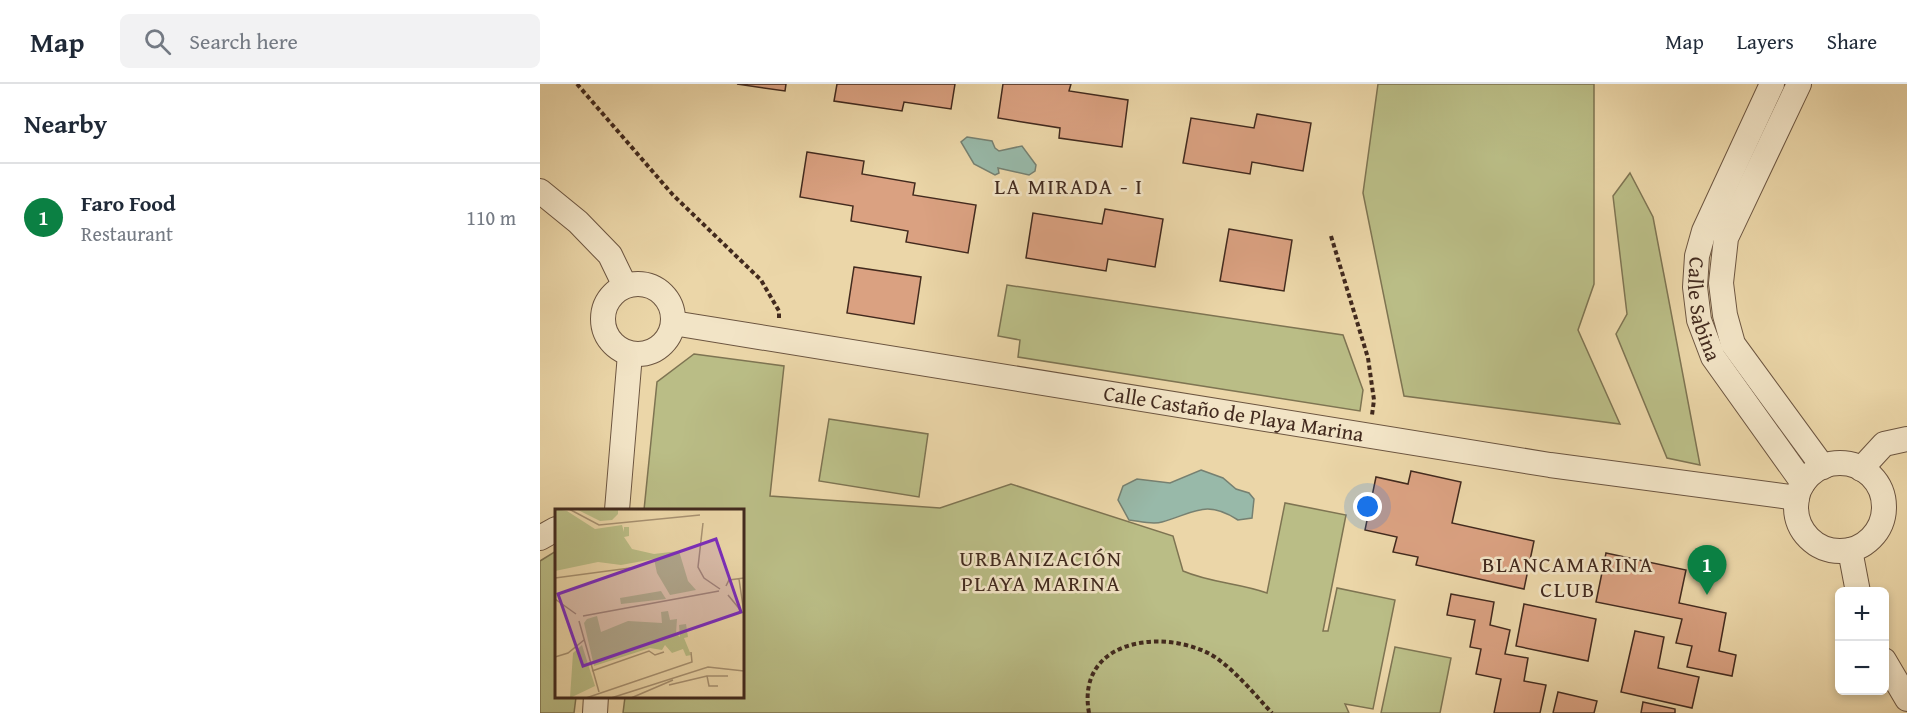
<!DOCTYPE html>
<html lang="en">
<head>
<meta charset="utf-8">
<style>
  :root { --surface:#fff; --page:#f2f2f3; --text:#1f2937; --muted:#747a83; --line:#e0e1e3; --accent:#0b8043 }
  body { margin:0; font-family:"Gentium Book Plus",serif; background:var(--page); color:var(--text) }
  .controls { position:absolute; right:18px; bottom:18px; display:grid; overflow:hidden; border-radius:9px; box-shadow:0 3px 9px #0003 }
  .controls button { width:54px; height:54px; display:grid; place-items:center; padding:0; border:0; border-bottom:2px solid var(--line); background:var(--surface); color:var(--text); font:30px sans-serif }
  .you { position:absolute; left:828px; top:423px; width:21px; height:21px; margin:-15px; border:4px solid #fff; border-radius:50%; background:#1a73e8; box-shadow:0 0 0 9px #1a73e833 }
  .badge { display:grid; place-items:center; width:39px; height:39px; border-radius:50%; background:var(--accent); color:#fff; font-size:20px; font-weight:700 }
  .pin { position:absolute; translate:-50% -50px; filter:drop-shadow(0 2px 3px #0008) }
  .pin::after { content:''; position:absolute; top:32px; width:21px; height:18px; background:inherit; clip-path:polygon(0 0,100% 0,50% 100%) }
  .list { margin:0; padding:0; list-style:none }
  h2 { display:flex; justify-content:space-between; align-items:center; height:78px; margin:0; padding:0 24px; font-size:26px }
  h2 small { font-size:20px; font-weight:400; color:var(--muted) }
  .list li { display:grid; grid-template-columns:39px 1fr auto; gap:18px; align-items:center; box-sizing:border-box; height:108px; padding:0 24px; border-top:2px solid var(--line) }
  .list b { display:block; font-size:22px; white-space:nowrap }
  .list p { margin:0; font-size:20px; white-space:nowrap; color:var(--muted) }
  .list em { font-size:20px; font-style:normal; color:var(--muted) }
  .icon { flex:none; width:33px; height:33px; fill:none; stroke:currentColor; stroke-width:2; stroke-linecap:round; stroke-linejoin:round }
  .map { position:relative; flex:none; width:1367px; height:629px; overflow:hidden }
  header { display:flex; align-items:center; gap:36px; box-sizing:border-box; height:84px; padding:0 30px; background:var(--surface); border-bottom:2px solid var(--line) }
  header strong { font-size:28px }
  nav { display:flex; gap:33px; margin-inline-start:auto; font-size:21px }
  .search { width:420px; height:54px; background:var(--page); display:flex; align-items:center; gap:15px; box-sizing:border-box; padding:0 21px; border-radius:9px; color:var(--muted); font-size:22px }
  main { display:flex }
  aside { flex:1; background:var(--surface) }
  .map>svg:first-child { display:block }
  .green { fill:#babd86; stroke:#7e7452; stroke-width:1.5 }
  .water { fill:#98b9a9; stroke:#768071; stroke-width:1.5 }
  .building { fill:#daa181; stroke:#422a1e; stroke-width:1.5 }
  .lines { fill:none; stroke-linecap:round; stroke-linejoin:round }
  .street-casing { stroke:#6c5540; stroke-width:26 }
  .path { stroke:#422a1e; stroke-width:4; stroke-dasharray:4.5 3; stroke-linecap:butt }
  .street { stroke:#f2e4c6; stroke-width:24 }
  .labels { text-anchor:middle; stroke-width:5; stroke-linejoin:round; paint-order:stroke }
  .street-label { font-size:21px; fill:#422a1e; stroke:#f2e4c6 }
  .neighbourhood-label { font-size:22px; letter-spacing:1.5px; fill:#422a1e; stroke:#f2e4c6 }
  .inset-road { fill:none; stroke:#a79171; stroke-width:1.5 }
  .view { fill:#7b2cbf; fill-opacity:0.15; stroke:#7b2cbf; stroke-width:3 }
  .inset-edge { fill:none; stroke:#422a1e; stroke-width:3 }
</style>
</head>
<body>
<header>
<strong>Map</strong>
<div class="search"><svg class="icon" aria-label="search" viewBox="0 0 24 24"><circle cx="10" cy="10" r="6"/><path d="M15 15l6 6"/></svg>Search here</div>
<nav><a>Map</a><a>Layers</a><a>Share</a></nav>
</header>
<main>
<aside>
<h2>Nearby<small></small></h2>
<ul class="list">
<li><span class="badge">1</span><div><b>Faro Food</b><p>Restaurant</p></div><em>110 m</em></li>
</ul>
</aside>
<div class="map">
<svg width="1367" height="629" viewBox="0 0 1367 629">
  <rect width="100%" height="100%" fill="#ebd6a8"/>
  <filter id="stains"><feTurbulence type="fractalNoise" baseFrequency=".00333" numOctaves="4"/><feColorMatrix values="0 0 0 0 .2 0 0 0 0 .09 0 0 0 0 .02 0 0 0 .5 -.17"/></filter>
  <radialGradient id="worn" r=".72"><stop offset=".6" stop-color="#630" stop-opacity="0"/><stop offset="1" stop-color="#630" stop-opacity=".3"/></radialGradient>
  <g class="green">
    <path d="M838,0H1054V200L1038,246L1080,340L864,312L823,109Z"/>
    <path d="M1090,89L1113,133L1160,381L1127,374L1076,250L1087,230L1073,112Z"/>
    <path d="M467,201L803,251L823,306L820,327L478,273L480,256L458,252Z"/>
    <path d="M154,270L244,282L230,412L400,424L471,400L633,452L643,487C671,499 699,499 727,509L745,419L806,431L783,547H788L797,504L855,516L833,625L805,620L809,629H83L85,613L202,612V426H104L117,298Z"/>
    <path d="M289,335L388,350L379,413L279,397Z"/>
    <path d="M16,467V612L36,613L34,629H0V477Z"/>
    <path d="M855,563L911,574L900,629H841Z"/>
  </g>
  <g class="water">
    <path d="M427,53L452,57L455,64L459,67L482,62L496,81L495,87L489,91L458,84L459,89L455,91L434,80L421,58Z"/>
    <path d="M661,386L683,394L696,405L709,409L714,415L712,434L698,436C666,415 654,429 622,438C612,441 599,437 589,436L578,416L583,402L597,395L630,399Z"/>
  </g>
  <g class="building">
    <path d="M197,0H246L245,7Z"/>
    <path d="M297,0H415L411,25L364,18L362,27L294,17Z"/>
    <path d="M463,0H531L529,7L588,16L582,63L519,54L520,44L458,34Z"/>
    <path d="M717,30L771,39L763,87L712,78L710,90L643,79L651,34L714,44Z"/>
    <path d="M267,68L324,77L322,90L375,99L373,111L436,121L428,169L366,158L368,147L311,137L313,122L260,113Z"/>
    <path d="M565,125L623,135L615,183L568,175L566,187L486,174L493,129L562,140Z"/>
    <path d="M689,145L752,156L744,207L680,197Z"/>
    <path d="M314,183L381,193L374,240L307,229Z"/>
    <path d="M871,387L921,398L912,439L994,457L984,505L876,481L878,473L853,468L857,453L825,446L836,393L868,400Z"/>
    <path d="M1066,469L1146,486L1139,519L1186,529L1179,567L1196,571L1192,592L1147,583L1152,562L1136,559L1142,535L1056,518Z"/>
    <path d="M911,510L954,518L950,541L970,546L965,570L988,574L984,597L1006,601L1000,629H954L961,595L936,590L941,565L930,563L935,536L907,531Z"/>
    <path d="M984,520L1056,535L1048,577L976,562Z"/>
    <path d="M1095,547L1124,553L1118,584L1159,593L1152,624L1081,608Z"/>
    <path d="M1018,608L1057,617L1054,629H1013Z"/>
    <path d="M1103,618L1135,625V629H1101Z"/>
  </g>
  <g class="lines">
    <g class="street-casing">
      <g id="street">
        <path id="s1" d="M1232,0L1164,147L1157,172L1155,203L1159,236L1173,273L1263,399"/>
        <path d="M1259,0L1186,154L1181,199L1185,231L1193,260L1283,383"/>
        <path d="M0,107L38,138L70,171L85,202"/>
        <circle cx="98" cy="235" r="35"/>
        <path id="s2" d="M133,239L1010,381L1257,414"/>
        <circle cx="1300" cy="423" r="44"/>
        <path d="M1321,385L1344,360L1367,355"/>
        <path d="M77,426L90,270"/>
        <path d="M0,454L16,445"/>
        <path d="M1310,466L1318,508"/>
        <path d="M1344,576L1367,615"/>
        <path d="M55,629L56,612"/>
      </g>
    </g>
    <g class="path">
      <path d="M37,0L133,111L221,196L239,227V235"/>
      <path d="M791,152L828,274L834,316L832,331"/>
      <path d="M549,629C536,558 617,544 668,569C690,580 715,611 732,629"/>
    </g>
    <use href="#street" class="street"/>
  </g>
  <g class="labels">
    <g class="street-label">
      <text dy="7" stroke="none"><textPath href="#s1" startOffset="242">Calle Sabina</textPath></text>
      <text dy="7" stroke="none"><textPath href="#s2" startOffset="568">Calle Castaño de Playa Marina</textPath></text>
    </g>
    <g class="neighbourhood-label">
      <text x="529" y="110">LA MIRADA - I</text>
      <text x="501" y="482">URBANIZACIÓN<tspan x="501" dy="25">PLAYA MARINA</tspan></text>
      <text x="1028" y="488">BLANCAMARINA<tspan x="1028" dy="25">CLUB</tspan></text>
    </g>
  </g>
  <g transform="translate(15 425)">
    <rect width="189" height="189" fill="#ebd6a8"/>
    <path d="M0,0L12,2L40,20L67,16L69,23V18H74V27L69,28L77,40L99,45L124,42L133,72L141,81L115,86L102,64L99,50L66,56L43,53L0,62ZM21,0H63V5L57,11L45,12ZM106,82L111,90L66,95L65,89ZM113,102L115,111L122,110L121,124L125,128L124,116L131,115L133,128L129,129L136,146L131,147L128,140L117,144L110,136L107,141L95,139L39,157L29,114L32,110L42,107L46,123L73,112L107,114L106,103ZM27,136L40,177L15,189L18,144Z" fill="#babd86"/>
    <path class="inset-road" d="M14,0L44,16L145,6M148,14L143,58L149,69L165,80M0,69L75,59M184,70L189,104M171,77L174,71L189,69M173,86L187,103M0,90L21,105M28,107L164,82M24,112L44,183M0,148L13,144L29,131M37,162L94,142L100,146L109,143M114,176L152,167M163,177H154L152,167H173M31,189L137,153L136,143M56,189L153,158L189,162M76,189L118,171"/>
    <path class="view" d="M161,30L186,103L28,157L3,85Z"/>
    <rect width="189" height="189" class="inset-edge"/>
  </g>
  <rect width="100%" height="100%" filter="url(#stains)"/>
  <rect width="100%" height="100%" fill="url(#worn)"/>
</svg>
<div class="controls">
<button>+</button>
<button>−</button>
</div>
<div class="you"></div>
<div class="pin badge" style="left:1167px;top:511px">1</div>
</div>
</main>
</body>
</html>
